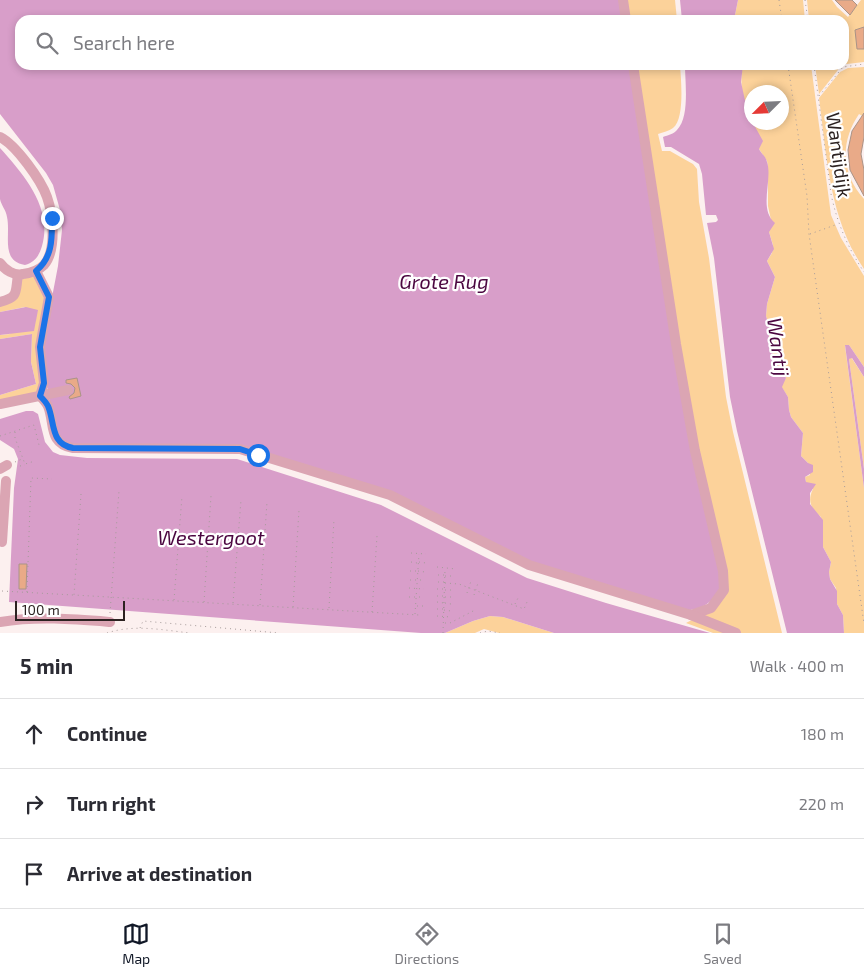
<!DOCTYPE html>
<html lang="en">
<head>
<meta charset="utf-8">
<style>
  :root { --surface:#fff; --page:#f7f7f7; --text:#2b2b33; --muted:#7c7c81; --line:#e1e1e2; --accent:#111827 }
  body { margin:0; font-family:"Exo 2",sans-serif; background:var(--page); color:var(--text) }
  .compass { position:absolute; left:744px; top:85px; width:45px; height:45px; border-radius:50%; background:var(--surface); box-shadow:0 2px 8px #0003; rotate:246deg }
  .scale { position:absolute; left:15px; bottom:12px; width:110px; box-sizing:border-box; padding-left:5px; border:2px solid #2c2221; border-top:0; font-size:14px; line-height:18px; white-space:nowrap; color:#2c2221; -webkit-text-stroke:4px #fff; paint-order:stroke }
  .stop { position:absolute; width:15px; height:15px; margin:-11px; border:4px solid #1a73e8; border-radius:50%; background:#fff }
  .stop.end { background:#1a73e8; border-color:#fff; box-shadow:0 1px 5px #0008 }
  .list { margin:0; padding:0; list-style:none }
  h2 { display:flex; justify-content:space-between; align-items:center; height:65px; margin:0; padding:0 20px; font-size:21px }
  h2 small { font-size:16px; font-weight:400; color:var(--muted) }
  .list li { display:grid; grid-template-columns:32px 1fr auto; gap:15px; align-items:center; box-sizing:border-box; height:70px; padding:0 20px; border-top:1px solid var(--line) }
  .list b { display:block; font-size:19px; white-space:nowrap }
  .list em { font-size:16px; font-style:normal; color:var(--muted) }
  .icon { flex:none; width:28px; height:28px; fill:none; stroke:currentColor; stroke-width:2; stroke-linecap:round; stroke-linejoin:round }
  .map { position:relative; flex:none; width:864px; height:633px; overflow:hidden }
  .search { position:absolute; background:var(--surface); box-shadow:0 2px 8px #0003; left:15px; right:15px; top:15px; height:55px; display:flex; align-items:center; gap:12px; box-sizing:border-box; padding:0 18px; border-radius:15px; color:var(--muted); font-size:19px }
  .sheet { height:275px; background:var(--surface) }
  nav { display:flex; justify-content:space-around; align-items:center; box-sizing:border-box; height:70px; border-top:1px solid var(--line); background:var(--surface); font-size:14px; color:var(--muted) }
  nav a { display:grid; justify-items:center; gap:2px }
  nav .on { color:var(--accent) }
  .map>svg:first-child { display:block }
  .green { fill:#fcd29a }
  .water { fill:#d89ec9 }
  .building { fill:#e9aa88; stroke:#aa9488 }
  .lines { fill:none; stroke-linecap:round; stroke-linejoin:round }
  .path { stroke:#a69b9a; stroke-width:1; stroke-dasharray:1 4; stroke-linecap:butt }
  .minor { stroke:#dba5b3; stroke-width:10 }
  .route { stroke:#1a73e8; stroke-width:6 }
  .labels { text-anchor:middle; stroke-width:4.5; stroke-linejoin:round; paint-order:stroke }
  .street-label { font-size:19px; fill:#2c2221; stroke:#fff }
  .water-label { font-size:20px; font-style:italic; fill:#4b0640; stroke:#fff }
</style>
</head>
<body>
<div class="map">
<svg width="864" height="633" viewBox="0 0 864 633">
  <rect width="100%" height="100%" fill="#fcf0ef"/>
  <g class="green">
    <path d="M624,0H675L677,20H628Z"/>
    <path d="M738,0H803L805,20H734Z"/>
    <path d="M807,0H832L837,7L848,17L861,0H864V62L847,64L844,63V20H809Z"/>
    <path d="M634,65H680C681,79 685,119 673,128C669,131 663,132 658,134L662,151H670L684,159L693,164L697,169L699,202L709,258L726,397L733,432L782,633H713L686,623L711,610L694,429Z"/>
    <path d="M743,65H811L831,215L841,238L864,276V367L849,345L845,346L864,488V633H844L843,615L837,604L836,588L830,579L829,572L831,562L823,547L821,517C811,509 807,501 813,489L806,482L805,477L810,475L808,463L801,456L803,433L791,417L789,410L788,397L781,386L786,378L777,367L770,348L769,337L770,329L766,316L767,304L775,277L767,261L772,253L773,245L769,232L771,220L768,206V167L767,161L759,149L753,123L782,122V92H752L751,119C743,100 739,85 743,65Z"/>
    <path d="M815,65H838V70L819,94Z"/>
    <path d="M864,67V117L859,114C840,142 841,173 864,199V269C829,218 827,157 819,98L840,72L848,68Z"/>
    <path d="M36,274L47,296L41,392L0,402V395L36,384L31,362L32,334L0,339V335L10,334L25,307L0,312V305L20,280Z"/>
    <path d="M851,357L864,377V469L849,359Z"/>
    <path d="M490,616L503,617L554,633H499L484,629L475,633H445L473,621Z"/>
  </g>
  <g class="water">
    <path d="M0,0H622L625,20H20V65H631L657,234L722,571C721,576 722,584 720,588C715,601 701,610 688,610L543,568L403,499L252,449L67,445L54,428L43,359L45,334L58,266L62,230L60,210L53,185L46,173L0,114Z"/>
    <path d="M680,0H738L734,20H682Z"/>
    <path d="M685,65H743L741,82L746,105L752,122L753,123L763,141L759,149C761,153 766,157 767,162C773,180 758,209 775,223L769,232L774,249L767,261L775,277L767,304L766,316L770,329L769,337L774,359L786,378L782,387L788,397L789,410L791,417L803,433L801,456L808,463L813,465V472L805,477L806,482L816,484L810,493V504L823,520V547L831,562L829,572L830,579L837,591V604L843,615L844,633H787L737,431L730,397L714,258L707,223L716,222L718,220L716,215H706L702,174L699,164L671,147H665L663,137C668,135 674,134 677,130C690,117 685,82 685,65Z"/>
    <path d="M0,148C24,175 53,208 42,246C39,256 35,262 25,265C0,261 11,235 7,217C6,210 1,205 0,199C0,183 0,164 0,148Z"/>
    <path d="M26,307L38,310L34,331L0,335V312Z"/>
    <path d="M32,334L31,362L36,384L0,395V339Z"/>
    <path d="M845,345H849L864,367V377L852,358L849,359L864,469V488Z"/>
    <path d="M26,411H33L38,414L45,442L53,452L60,455L87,458L237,459L381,505L527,578L606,603L710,633H554L503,617L490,616L473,621L445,633H421L9,602L14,488L18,459L14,449L0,440V419Z"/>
  </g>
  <g class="building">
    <path d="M835,0H852L857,5L850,15Z"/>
    <path d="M864,27V49H857L855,30Z"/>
    <path d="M864,113V137L861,154L864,170V196L850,170L848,150L852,131Z"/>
    <path d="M77,378L81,396L70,399L69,397L74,393L75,388L71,384L66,383V380Z"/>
    <path d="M19,564H27L26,589H19Z"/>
  </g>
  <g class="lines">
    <g class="path">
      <path d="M779,0L782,20"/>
      <path d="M805,0L808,20"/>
      <path d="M788,65L807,196L809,234L864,624"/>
      <path d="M814,65L831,194C837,223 848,248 864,272"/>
      <path d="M819,96L843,67L864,64"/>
      <path d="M810,234L838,224"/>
      <path d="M15,432V438L25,464L35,461"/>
      <path d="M0,436L34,425L39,445"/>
      <path d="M15,462L22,459"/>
      <path d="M20,466L25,465"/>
      <path d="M81,494L74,595L419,615"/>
      <path d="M411,553L426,554"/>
      <path d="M411,562L417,563"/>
      <path d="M419,562L426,563"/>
      <path d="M437,567L456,569"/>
      <path d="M410,571H417"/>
      <path d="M418,571L425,572"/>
      <path d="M438,575H444"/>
      <path d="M445,576H452"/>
      <path d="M410,580H425"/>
      <path d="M438,582H444"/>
      <path d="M445,583L459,584L524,609L527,602"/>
      <path d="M409,588L424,589"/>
      <path d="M437,589H444"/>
      <path d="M445,590H451"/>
      <path d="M2,591L73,595"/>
      <path d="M27,592L31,478L52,479"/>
      <path d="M467,593L471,581"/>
      <path d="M474,595L478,583"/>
      <path d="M437,596H444"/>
      <path d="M409,597H424"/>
      <path d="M445,597H451"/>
      <path d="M174,600L182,496"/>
      <path d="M204,602L211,496"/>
      <path d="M437,602L444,603"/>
      <path d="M233,603L241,500"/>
      <path d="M445,603L451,604"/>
      <path d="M515,604L518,598"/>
      <path d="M260,605L267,502"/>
      <path d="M417,606H423"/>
      <path d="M293,607L299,510"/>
      <path d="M329,608L334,519"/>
      <path d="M437,609H444"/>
      <path d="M444,610L451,611"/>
      <path d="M372,612L377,536"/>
      <path d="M110,613L119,491"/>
      <path d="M415,614L419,554"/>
      <path d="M437,616L451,617"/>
      <path d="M445,623H450L475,610"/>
      <path d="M140,628L143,621L279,633"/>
      <path d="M107,633C134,624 163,630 190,633"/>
      <path d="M443,633L445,569"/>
      <path d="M480,633L488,631L500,633"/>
    </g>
    <g class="minor">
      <path d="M623,0L626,20"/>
      <path d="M633,65L676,344L695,451L723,571L724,590L711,608L691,615"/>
      <path d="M0,137C16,145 41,180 47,197C53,214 57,250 44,265C38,271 31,273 23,274C14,276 5,270 0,263"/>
      <path d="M36,271L49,297L40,347L44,383L40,396C43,399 46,402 48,406C55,423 48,444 73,448L240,449L390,495L529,565L691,615L736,633"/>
      <path d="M0,302C19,297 15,293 18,275"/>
      <path d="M0,404L68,390"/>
      <path d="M0,469L7,465"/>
      <path d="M2,542L6,481"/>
      <path d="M0,622C37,616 73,619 110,622"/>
    </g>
  </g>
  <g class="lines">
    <path class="route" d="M52,218C52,238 53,257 36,271L49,297L40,347L44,383L40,396C43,399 46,402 48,406C55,422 50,444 73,448L240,449L258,455"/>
  </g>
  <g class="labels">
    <g class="street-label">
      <text transform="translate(839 155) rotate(82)" y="7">Wantijdijk</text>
    </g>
    <g class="water-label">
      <text x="444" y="289">Grote Rug</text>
      <text transform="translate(778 347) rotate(82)" y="7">Wantij</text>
      <text x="211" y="545">Westergoot</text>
    </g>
  </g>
</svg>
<svg class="compass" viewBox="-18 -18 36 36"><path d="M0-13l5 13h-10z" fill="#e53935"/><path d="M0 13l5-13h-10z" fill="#7c7c81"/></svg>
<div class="scale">100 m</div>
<div class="stop" style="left:258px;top:455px"></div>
<div class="stop end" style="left:52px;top:218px"></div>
<div class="search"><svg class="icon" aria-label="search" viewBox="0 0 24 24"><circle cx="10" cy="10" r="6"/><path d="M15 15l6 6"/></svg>Search here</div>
</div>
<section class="sheet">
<h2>5 min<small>Walk · 400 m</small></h2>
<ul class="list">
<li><svg class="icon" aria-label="ahead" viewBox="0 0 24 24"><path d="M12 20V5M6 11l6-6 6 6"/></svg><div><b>Continue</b></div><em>180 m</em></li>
<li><svg class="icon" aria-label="right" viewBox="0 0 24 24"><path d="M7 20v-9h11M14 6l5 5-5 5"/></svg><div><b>Turn right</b></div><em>220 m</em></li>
<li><svg class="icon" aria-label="arrive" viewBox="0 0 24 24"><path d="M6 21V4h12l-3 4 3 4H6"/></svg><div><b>Arrive at destination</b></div></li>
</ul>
</section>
<nav>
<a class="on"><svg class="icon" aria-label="map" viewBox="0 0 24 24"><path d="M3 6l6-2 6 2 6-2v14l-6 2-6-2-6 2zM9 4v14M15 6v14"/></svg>Map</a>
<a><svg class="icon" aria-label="directions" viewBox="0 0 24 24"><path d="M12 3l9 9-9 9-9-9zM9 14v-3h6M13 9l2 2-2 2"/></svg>Directions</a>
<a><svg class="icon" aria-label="saved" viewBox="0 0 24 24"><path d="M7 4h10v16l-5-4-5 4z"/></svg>Saved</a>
</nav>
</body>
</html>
